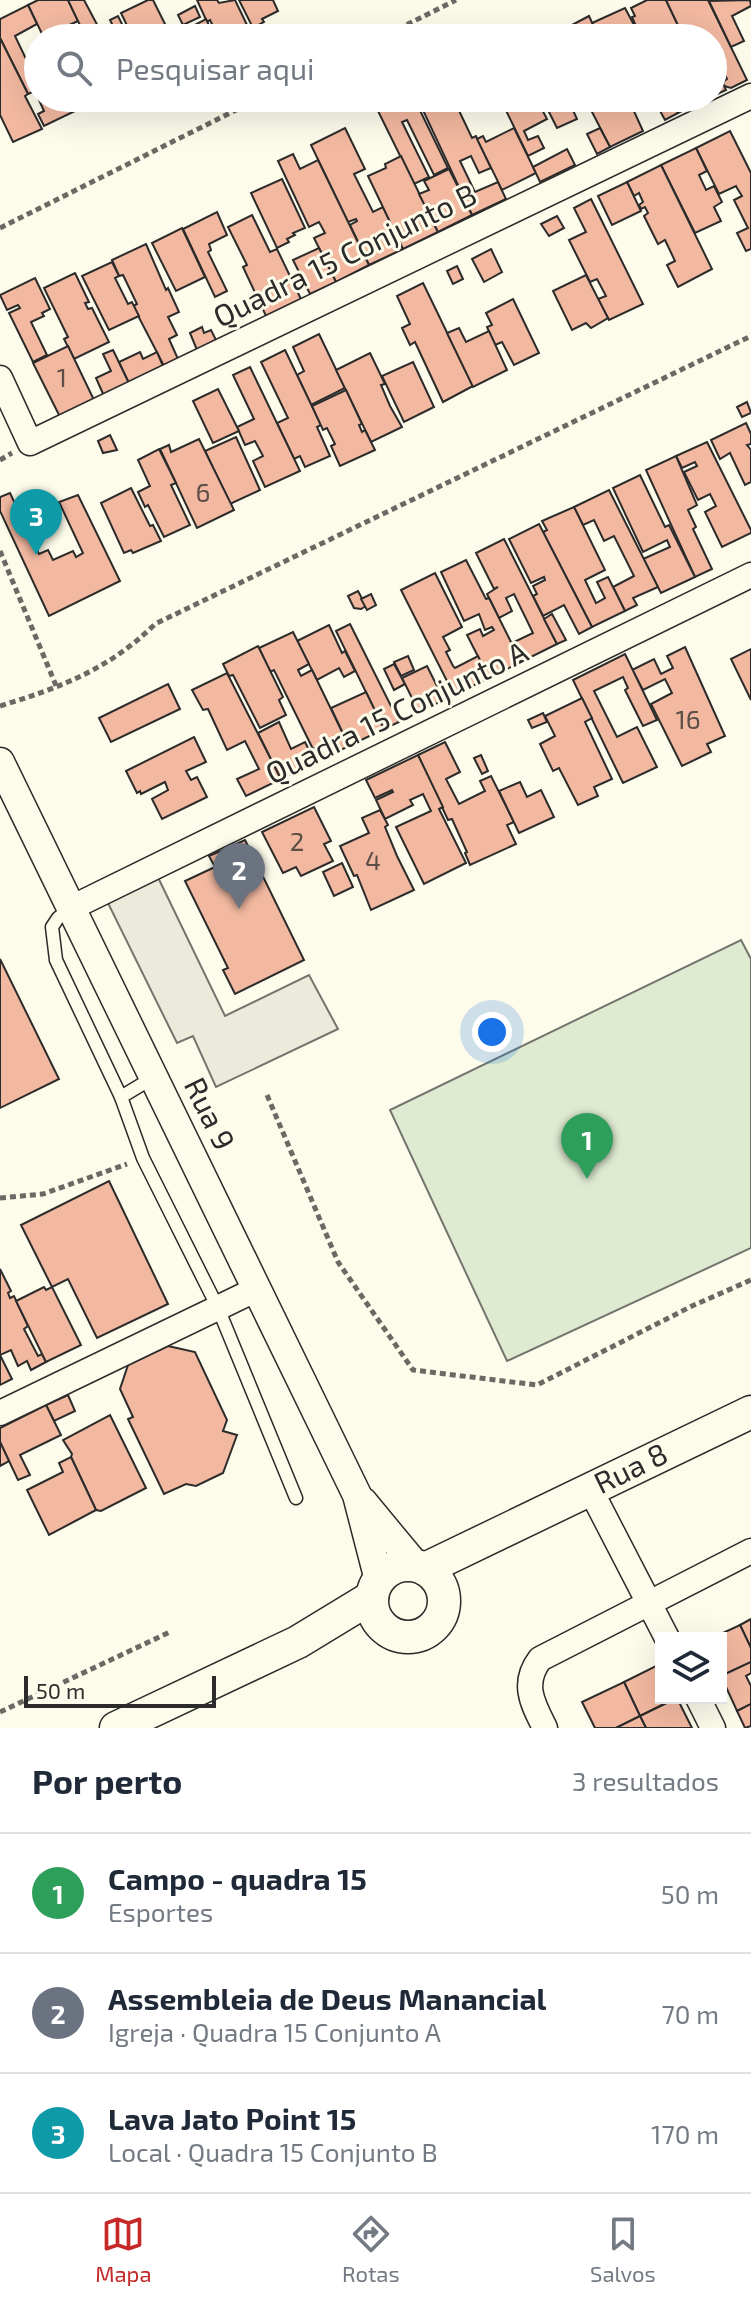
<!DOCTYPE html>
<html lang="pt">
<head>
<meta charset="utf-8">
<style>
  :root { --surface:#fff; --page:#f2f2f3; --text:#1f2937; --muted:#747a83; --line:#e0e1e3; --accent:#c62828 }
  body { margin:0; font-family:"Exo 2",sans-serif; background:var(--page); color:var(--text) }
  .controls { position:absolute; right:24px; bottom:24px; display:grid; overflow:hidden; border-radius:0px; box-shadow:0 8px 32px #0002 }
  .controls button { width:72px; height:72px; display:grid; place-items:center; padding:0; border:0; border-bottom:2px solid var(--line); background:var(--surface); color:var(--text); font:40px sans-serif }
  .scale { position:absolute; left:24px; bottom:20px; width:192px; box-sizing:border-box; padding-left:8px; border:4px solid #2b2b2b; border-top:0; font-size:22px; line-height:28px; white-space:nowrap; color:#2b2b2b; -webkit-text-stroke:6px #fdfbea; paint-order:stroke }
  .you { position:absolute; left:492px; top:1032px; width:28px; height:28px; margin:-20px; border:6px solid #fff; border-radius:50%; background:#1a73e8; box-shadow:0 0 0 12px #1a73e833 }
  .badge { display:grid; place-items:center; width:52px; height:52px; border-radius:50%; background:var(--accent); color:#fff; font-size:26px; font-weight:700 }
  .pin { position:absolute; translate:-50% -66px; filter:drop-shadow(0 2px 4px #0008) }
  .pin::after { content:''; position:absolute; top:42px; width:28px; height:24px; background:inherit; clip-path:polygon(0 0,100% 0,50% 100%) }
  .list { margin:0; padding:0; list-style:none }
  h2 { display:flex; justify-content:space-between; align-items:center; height:104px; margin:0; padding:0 32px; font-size:34px }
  h2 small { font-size:26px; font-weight:400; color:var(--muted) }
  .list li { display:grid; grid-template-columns:52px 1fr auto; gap:24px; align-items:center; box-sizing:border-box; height:120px; padding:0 32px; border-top:2px solid var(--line) }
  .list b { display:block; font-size:30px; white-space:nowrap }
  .list p { margin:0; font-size:26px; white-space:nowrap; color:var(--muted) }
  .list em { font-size:26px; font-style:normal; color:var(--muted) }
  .icon { flex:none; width:44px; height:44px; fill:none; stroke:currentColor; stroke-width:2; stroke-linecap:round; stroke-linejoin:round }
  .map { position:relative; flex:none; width:751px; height:1728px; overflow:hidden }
  .search { position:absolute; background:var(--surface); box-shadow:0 8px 32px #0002; left:24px; right:24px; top:24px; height:88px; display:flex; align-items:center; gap:20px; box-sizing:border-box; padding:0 28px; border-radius:44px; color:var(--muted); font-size:30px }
  .sheet { height:464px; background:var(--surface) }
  nav { display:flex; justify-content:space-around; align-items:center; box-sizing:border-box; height:112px; border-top:2px solid var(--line); background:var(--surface); font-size:22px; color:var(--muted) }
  nav a { display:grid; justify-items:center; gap:4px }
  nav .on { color:var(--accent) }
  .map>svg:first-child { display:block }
  .green { fill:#deebd1; stroke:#74746e; stroke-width:2 }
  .parking { fill:#eceadb; stroke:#74746e; stroke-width:2 }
  .building { fill:#f2b8a0; stroke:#2b2b2b; stroke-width:2 }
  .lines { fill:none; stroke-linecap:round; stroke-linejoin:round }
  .service-casing { stroke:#2b2b2b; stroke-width:15 }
  .minor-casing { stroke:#2b2b2b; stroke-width:27 }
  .tertiary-casing { stroke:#2b2b2b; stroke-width:31 }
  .secondary-casing { stroke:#2b2b2b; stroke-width:35 }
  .path { stroke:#6a6964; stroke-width:5; stroke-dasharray:6 4; stroke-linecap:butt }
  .service { stroke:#fdfbea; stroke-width:12 }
  .minor { stroke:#fdfbea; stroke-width:24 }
  .tertiary { stroke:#fdfbea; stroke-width:28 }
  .secondary { stroke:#fdfbea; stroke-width:32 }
  .labels { text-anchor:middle; stroke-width:6; stroke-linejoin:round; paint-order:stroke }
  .number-label { font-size:26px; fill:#5d4e48 }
  .street-label { font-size:30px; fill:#2b2b2b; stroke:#fdfbea }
</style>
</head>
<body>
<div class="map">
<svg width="751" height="1728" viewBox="0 0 751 1728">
  <rect width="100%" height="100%" fill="#fdfbea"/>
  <path class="green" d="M741,940L751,959V1248L507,1361L390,1110Z"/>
  <path class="parking" d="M153,867L225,1016L309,975L338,1029L216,1087L193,1036L177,1043L103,893Z"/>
  <g class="building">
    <path d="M38,0H68L78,21L63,28L68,37L82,30L86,38H44L28,5Z"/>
    <path d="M68,0H84L101,32L113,26L110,20L118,16L129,38H86Z"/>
    <path d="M148,0H153L172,38H133L121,13Z"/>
    <path d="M197,0H217L219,3L235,0L248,27L251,25L258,38H236L234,34L219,38L210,20L207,22Z"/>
    <path d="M239,0H273L278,11L262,19L264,22L253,28Z"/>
    <path d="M647,0H666L684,38H641L632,17L635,16L631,8Z"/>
    <path d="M666,0H708L747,80L731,88L724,86L723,82L727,79L713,52V38H706L705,35L702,38H684Z"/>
    <path d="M750,0L751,6L732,16L744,41L731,47L709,1Z"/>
    <path d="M28,5L37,24L15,36L38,84V98H69L75,111L44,126L38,114L44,111L35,91L28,94L0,38V19Z"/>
    <path d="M195,6L200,17L183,25L178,15Z"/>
    <path d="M625,8L641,38H601L592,23Z"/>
    <path d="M589,16L599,38H569L568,35L573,33L570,26Z"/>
    <path d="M206,19L215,38H188L185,30Z"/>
    <path d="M0,38L28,94L25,96L42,129L13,142L0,115Z"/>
    <path d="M713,62L726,90L713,96Z"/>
    <path d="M405,98H414L448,168L434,175L407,120L402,122L429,177L414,184L378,111Z"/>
    <path d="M414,98H453L472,138L476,136L491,168L479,173L471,156L460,161L473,188L475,192L498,182L506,199L472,215L423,110L421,111Z"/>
    <path d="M500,98H536L547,119L524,131L528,140L538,136L544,148L528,156Z"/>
    <path d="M542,98H585V99L571,106L577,119L557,128Z"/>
    <path d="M599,98H628L643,131L610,147L591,110L602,104Z"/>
    <path d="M653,98H671L678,113L665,120Z"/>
    <path d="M671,98H710L678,113Z"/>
    <path d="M345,128L365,169L354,174L373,212L383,207L403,249L369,265L350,225L357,221L356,219L348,222L311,145Z"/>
    <path d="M514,128L536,173L502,190L477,139L483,136L486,142Z"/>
    <path d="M600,128L610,147L597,154L587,134Z"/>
    <path d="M730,131L751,173V249L746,251L737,233L748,228L734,200L742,196L737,188L736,186L719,194L696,148Z"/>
    <path d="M696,148L707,171L699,175L706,190L714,186L722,202L714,207L721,221L695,233L661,165Z"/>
    <path d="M567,149L575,165L540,182L533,167Z"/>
    <path d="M293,154L300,169L318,160L369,265L336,282L314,238L325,233L319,222L309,227L278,161Z"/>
    <path d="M401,156L438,232L403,249L368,176L386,168L385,164Z"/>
    <path d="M661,165L712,269L678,287L667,265L675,261L665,240L658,244L644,216L648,213L645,207L641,209L639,205L643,202L639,193L634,196L627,182Z"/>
    <path d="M449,169L472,215L438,232L419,194L429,190L424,181Z"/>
    <path d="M282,179L305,228L293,233L295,235L287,239L289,242L277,248L251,193Z"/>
    <path d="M627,182L641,211L612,225L598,196Z"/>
    <path d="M591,199L643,304L609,320L598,299L606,296L597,279L590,282L569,240L586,232L574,208Z"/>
    <path d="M217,212L227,235L209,244L211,250L208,252L227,291L215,297L183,229Z"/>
    <path d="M252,215L270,252L277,249L301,299L266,316L243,267L247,265L228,227Z"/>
    <path d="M557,216L564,228L549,236L541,224Z"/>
    <path d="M182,228L205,277L176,291L152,243Z"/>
    <path d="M146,244L166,290L168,288L179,312L168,317L177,335L169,339L178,359L164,366L133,306L137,304L123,275L119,276L112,260Z"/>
    <path d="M319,248L336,282L310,294L293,260Z"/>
    <path d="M491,249L502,272L484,282L472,259Z"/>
    <path d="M112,262L119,276L115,278L128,304L132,302L139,316L109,330L82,276Z"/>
    <path d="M457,266L463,279L453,284L447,271Z"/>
    <path d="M75,273L89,302L85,303L88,309L92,308L109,342L74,359L64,339L68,337L44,288Z"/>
    <path d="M586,275L608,318L591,328L586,323L572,330L553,291Z"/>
    <path d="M35,278L50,309L42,313L44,316L31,322L47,355L33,362L9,313L20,308L18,305L7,310L0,295Z"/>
    <path d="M423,283L473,386L443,402L415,342L410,345L402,328L410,324L397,296Z"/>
    <path d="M513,299L539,353L514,365L502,342L495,345L487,327L492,325L486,313Z"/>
    <path d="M202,327L204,333L211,330L216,340L197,350L190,333Z"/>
    <path d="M459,328L466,342L489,331L507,370L473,387L447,333Z"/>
    <path d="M319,334L345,388L311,405L297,375L304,371L293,347Z"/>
    <path d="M68,346L94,400L60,417L33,363Z"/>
    <path d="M113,350L129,383L104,396L96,378L111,371L103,354Z"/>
    <path d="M285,350L321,425L317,427L330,456L305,467L300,456L294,459L277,423L288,418L261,362Z"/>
    <path d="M140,352L143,359L157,352L163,366L129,383L119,362Z"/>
    <path d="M370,353L385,384L381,385L390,406L402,427L371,442L336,370Z"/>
    <path d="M413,362L434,407L404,422L382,376Z"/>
    <path d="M250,367L300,471L265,487L253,461L263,456L255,441L245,445L237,427L254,419L233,375Z"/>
    <path d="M218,389L239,431L213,443L193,401Z"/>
    <path d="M346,390L362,424L359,425L362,432L365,430L375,450L340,466L331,446L335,444L327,428L323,430L312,406Z"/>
    <path d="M747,402L751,413L742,417L737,407Z"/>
    <path d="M746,423L751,434V444L747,445L751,450V482L745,485L730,453L720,459L711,440Z"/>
    <path d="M110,435L117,450L103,453L98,441Z"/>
    <path d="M236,437L260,490L230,504L205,451Z"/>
    <path d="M199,439L234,510L197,528L160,449L169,445L171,452Z"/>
    <path d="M707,442L751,530V533L722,547L705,512L716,506L710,494L698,500L684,472L697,466L695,462L682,468L676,456Z"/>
    <path d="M159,449L176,483L171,485L190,525L164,537L148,505L145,507L138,492L150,486L138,460Z"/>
    <path d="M676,456L697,505L688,510L696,527L693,529L712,569L695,577L646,470Z"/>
    <path d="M640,475L665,527L669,525L695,577L661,593L643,559L670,547L667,540L643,552L613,488Z"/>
    <path d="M131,488L150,526L153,525L161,541L133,553L131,550L124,553L101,503Z"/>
    <path d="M609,490L658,587L633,598L637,605L625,611L613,587L634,576L614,536L604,541L594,520L583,525L574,507Z"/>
    <path d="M10,493L39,554L48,550L53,560L73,551L76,557L83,553L59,502L78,495L120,581L49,616L0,511V497Z"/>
    <path d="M574,507L605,570L585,580L596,603L605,598L597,582L608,577L625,611L592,627L543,532L547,530L542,521Z"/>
    <path d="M539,524L592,627L579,634L564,605L543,616L533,596L537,594L533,586L545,580L544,577L531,583L509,539Z"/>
    <path d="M504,539L557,644L521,662L512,643L533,633L514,594L506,598L512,611L499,618L487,594L498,587L494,589L476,553Z"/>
    <path d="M466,560L486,599L489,598L521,662L489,678L467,635L480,629L483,636L494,630L492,627L485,630L479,614L464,621L441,572Z"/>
    <path d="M435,573L462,627L443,637L450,650L446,652L453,666L455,668L478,656L489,678L454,695L401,590Z"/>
    <path d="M358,591L366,606L361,609L354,608L348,596Z"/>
    <path d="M371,594L376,605L367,610L361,599Z"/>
    <path d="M552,614L566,640L557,644L544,619Z"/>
    <path d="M350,624L399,722L384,729L336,631Z"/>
    <path d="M329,625L342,653L345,651L355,671L344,677L339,668L317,680L297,641Z"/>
    <path d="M293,632L309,664L298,670L301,676L312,670L349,746L337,752L331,739L313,749L274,670L270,672L259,648Z"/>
    <path d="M258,646L283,697L279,700L286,715L260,728L233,675L229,676L223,664Z"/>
    <path d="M685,647L725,736L707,744L711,752L682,766L651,704L672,693L665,679L643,690L632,670L654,659L661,674L673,668L667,656Z"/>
    <path d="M751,649V700L731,659Z"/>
    <path d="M625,654L657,720L643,726L625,690L628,688L623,677L594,691L617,737L637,727L657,767L623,783L573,680Z"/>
    <path d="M408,656L414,670L401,676L394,662Z"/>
    <path d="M394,664L405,684L394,690L384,669Z"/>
    <path d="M427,666L444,700L419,712L402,678Z"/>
    <path d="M227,673L281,779L246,796L237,779L259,769L245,741L227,750L208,709L203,710L192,690Z"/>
    <path d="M168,684L180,709L111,742L99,718Z"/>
    <path d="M366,692L384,729L349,746L331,708Z"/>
    <path d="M582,698L592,718L585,722L612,779L594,787L598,796L578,805L559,768L553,771L540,744L555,736L545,716Z"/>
    <path d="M543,713L547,722L532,728L528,720Z"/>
    <path d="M279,722L291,749L305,742L315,762L281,779L258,733Z"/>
    <path d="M194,737L206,762L186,771L191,780L197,777L207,797L162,819L152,799L168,790L165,782L141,794L140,791L137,793L126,771Z"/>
    <path d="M445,742L460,772L446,779L459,804L485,791L480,781L491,776L514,822L507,825L516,844L470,865L465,853L467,852L452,819L448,820L418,755Z"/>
    <path d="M418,755L443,807L439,809L466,863L424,884L396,827L431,811L423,794L410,800L413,805L385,819L376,800L393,792L392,790L375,798L366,780Z"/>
    <path d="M481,755L488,771L482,774L474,758Z"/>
    <path d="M520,782L527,797L541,790L554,817L519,833L499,791Z"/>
    <path d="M314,807L331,841L324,844L333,861L301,876L296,867L283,873L262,832Z"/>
    <path d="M380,810L388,825L385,827L397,856L414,890L371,910L357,875L354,876L340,846L369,833L362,818Z"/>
    <path d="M245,840L304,960L235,994L223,970L228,968L185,881L215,867L209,856Z"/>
    <path d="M342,863L353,887L334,896L323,872Z"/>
    <path d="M0,959L59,1079L0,1108Z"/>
    <path d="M109,1181L168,1304L97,1338L68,1279L52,1287L21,1225Z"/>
    <path d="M0,1269L11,1291L8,1293L10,1298L14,1296L28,1326L24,1329L38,1356L42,1354L46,1362L31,1370L27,1361L18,1366L11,1350L0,1355Z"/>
    <path d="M44,1287L46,1290L52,1287L81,1345L46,1362L16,1301Z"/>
    <path d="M168,1346L195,1352L227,1420L223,1431L237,1435L223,1473L196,1486L186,1484L164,1494L128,1419L133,1417L120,1389L128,1365Z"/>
    <path d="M0,1355L12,1379L0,1385Z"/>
    <path d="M68,1395L75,1411L54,1421L46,1405Z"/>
    <path d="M46,1405L61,1435L20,1455L30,1475L18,1480L0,1442V1428Z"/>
    <path d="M110,1415L146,1488L101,1511L96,1510L71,1457L72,1454L63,1440Z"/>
    <path d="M0,1442L9,1461L0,1466Z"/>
    <path d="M71,1457L96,1510L49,1535L27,1490L63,1472L59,1463Z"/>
    <path d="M751,1619V1648L740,1625Z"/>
    <path d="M740,1625L751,1648V1662L721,1676V1638H712Z"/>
    <path d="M751,1662V1673L746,1676L751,1686V1704L737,1711L721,1676Z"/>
    <path d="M660,1664L661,1698H676L640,1716L624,1682Z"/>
    <path d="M624,1682L640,1716L616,1728H595L582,1702Z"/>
    <path d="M677,1698L692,1728H646L640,1716Z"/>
    <path d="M751,1704V1726L745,1728L737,1711Z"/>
    <path d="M640,1716L646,1728H616Z"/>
  </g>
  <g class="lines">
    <g class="service-casing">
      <g id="service">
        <path d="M71,908L58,918L52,927L56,960L121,1097L143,1158L218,1308L296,1498"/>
        <path d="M121,1097L154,1077"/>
      </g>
    </g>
    <g class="minor-casing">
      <g id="minor">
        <path d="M0,378L30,443L751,96"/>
        <path d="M71,908L751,575"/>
        <path d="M0,1413L257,1289"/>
        <path d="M590,1489L667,1638"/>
        <path d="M698,1698L713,1728"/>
        <path d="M545,1728C533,1704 521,1684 540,1659L751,1551"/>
      </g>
    </g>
    <g class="tertiary-casing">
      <g id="tertiary">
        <path d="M0,762L357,1495L379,1580"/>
        <path d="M363,1502L416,1566"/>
      </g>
    </g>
    <g class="secondary-casing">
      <g id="secondary">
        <circle cx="408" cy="1601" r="36"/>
        <path d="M425,1569L751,1412"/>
        <path d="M116,1728L298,1642L372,1597"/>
      </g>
    </g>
    <g class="path">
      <path d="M380,38L456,0"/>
      <path d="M0,228L260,98"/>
      <path d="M0,460L12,453"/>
      <path d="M0,551L57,688"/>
      <path d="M0,706C59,688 110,669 155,624L751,336"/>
      <path d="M267,1095L338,1262L413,1370L537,1385L692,1306L751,1280"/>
      <path d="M0,1198L43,1194L127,1164"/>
      <path d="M0,1712L170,1632"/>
    </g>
    <use href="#service" class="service"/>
    <use href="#minor" class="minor"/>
    <use href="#tertiary" class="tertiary"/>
    <use href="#secondary" class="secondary"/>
  </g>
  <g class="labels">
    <g class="number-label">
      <text x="62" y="387">1</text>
      <text x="203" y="502">6</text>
      <text x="688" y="729">16</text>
      <text x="297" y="851">2</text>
      <text x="373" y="870">4</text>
    </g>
    <g class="street-label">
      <text transform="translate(345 256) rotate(-26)" y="10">Quadra 15 Conjunto B</text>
      <text transform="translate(397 713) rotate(-26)" y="10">Quadra 15 Conjunto A</text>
      <text transform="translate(209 1114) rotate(64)" y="10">Rua 9</text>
      <text transform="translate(631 1469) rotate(-26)" y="10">Rua 8</text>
    </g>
  </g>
</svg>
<div class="controls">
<button><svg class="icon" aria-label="layers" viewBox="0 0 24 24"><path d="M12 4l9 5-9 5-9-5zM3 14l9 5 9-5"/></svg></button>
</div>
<div class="scale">50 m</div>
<div class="you"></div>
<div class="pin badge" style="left:587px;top:1179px;background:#2e9e5b">1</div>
<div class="pin badge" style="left:239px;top:909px;background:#6b7280">2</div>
<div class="pin badge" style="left:36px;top:555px;background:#0f9aa8">3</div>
<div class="search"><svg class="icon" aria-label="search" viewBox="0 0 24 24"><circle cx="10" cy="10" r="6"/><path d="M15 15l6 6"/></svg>Pesquisar aqui</div>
</div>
<section class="sheet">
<h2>Por perto<small>3 resultados</small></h2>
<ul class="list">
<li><span class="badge" style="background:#2e9e5b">1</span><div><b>Campo - quadra 15</b><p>Esportes</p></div><em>50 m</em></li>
<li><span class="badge" style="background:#6b7280">2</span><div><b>Assembleia de Deus Manancial</b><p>Igreja · Quadra 15 Conjunto A</p></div><em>70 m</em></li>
<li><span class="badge" style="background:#0f9aa8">3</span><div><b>Lava Jato Point 15</b><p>Local · Quadra 15 Conjunto B</p></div><em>170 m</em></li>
</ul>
</section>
<nav>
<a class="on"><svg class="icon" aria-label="map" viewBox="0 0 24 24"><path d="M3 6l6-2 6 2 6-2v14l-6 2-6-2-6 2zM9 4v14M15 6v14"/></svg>Mapa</a>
<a><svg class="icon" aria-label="directions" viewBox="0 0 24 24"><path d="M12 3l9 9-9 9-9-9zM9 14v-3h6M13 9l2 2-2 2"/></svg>Rotas</a>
<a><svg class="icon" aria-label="saved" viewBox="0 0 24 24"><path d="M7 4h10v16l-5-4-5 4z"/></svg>Salvos</a>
</nav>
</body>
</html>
